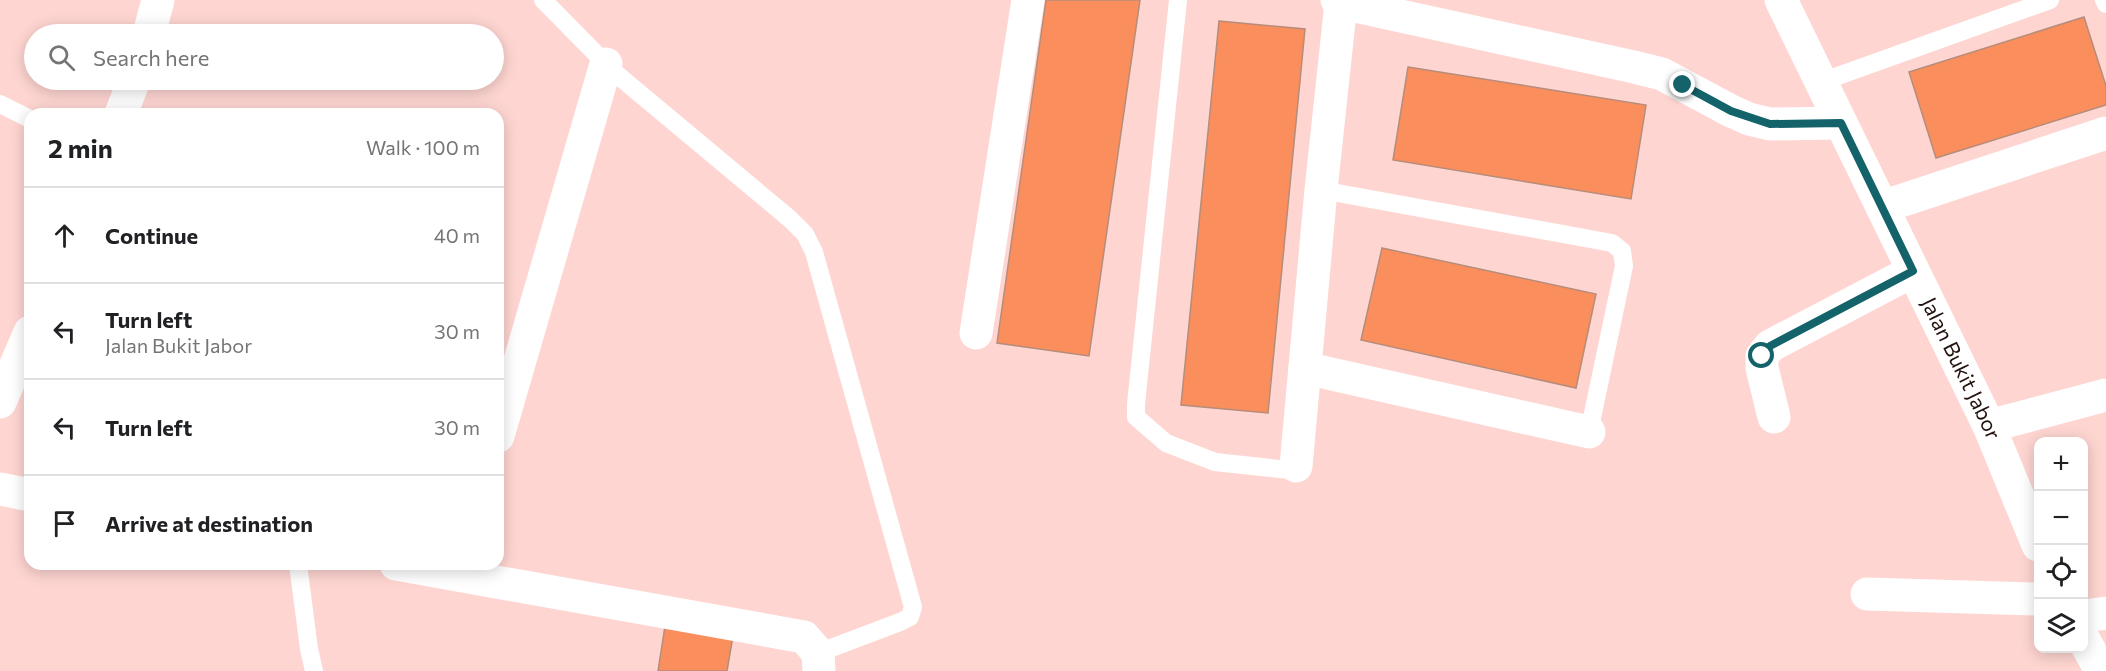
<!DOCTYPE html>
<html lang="en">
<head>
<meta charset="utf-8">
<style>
  :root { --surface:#fff; --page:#f2f2f2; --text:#202124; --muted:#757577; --line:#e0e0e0 }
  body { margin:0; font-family:Commissioner,sans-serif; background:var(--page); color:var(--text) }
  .controls { position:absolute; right:18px; bottom:18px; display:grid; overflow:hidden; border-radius:12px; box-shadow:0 3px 15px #0003 }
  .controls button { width:54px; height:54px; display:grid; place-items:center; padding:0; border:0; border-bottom:2px solid var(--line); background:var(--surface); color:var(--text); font:30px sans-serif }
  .stop { position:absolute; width:18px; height:18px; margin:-14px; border:4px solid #14636a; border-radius:50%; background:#fff }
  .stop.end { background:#14636a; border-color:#fff; box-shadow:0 2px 6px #0008 }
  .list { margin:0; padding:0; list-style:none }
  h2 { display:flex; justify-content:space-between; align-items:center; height:78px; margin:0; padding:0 24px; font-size:26px }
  h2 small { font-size:20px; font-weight:400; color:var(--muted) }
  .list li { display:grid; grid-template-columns:39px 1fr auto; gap:18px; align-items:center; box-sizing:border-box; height:96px; padding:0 24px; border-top:2px solid var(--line) }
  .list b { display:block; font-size:22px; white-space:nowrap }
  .list p { margin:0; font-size:20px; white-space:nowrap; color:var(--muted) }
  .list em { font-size:20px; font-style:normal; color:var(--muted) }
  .icon { flex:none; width:33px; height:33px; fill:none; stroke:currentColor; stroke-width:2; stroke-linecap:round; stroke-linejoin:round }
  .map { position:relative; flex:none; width:2106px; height:671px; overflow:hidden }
  .search { position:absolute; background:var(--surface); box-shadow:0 3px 15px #0003; left:24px; top:24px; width:480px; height:66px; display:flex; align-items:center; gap:15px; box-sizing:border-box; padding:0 21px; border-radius:33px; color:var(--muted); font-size:22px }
  .panel { position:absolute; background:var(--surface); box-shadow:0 3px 15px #0003; left:24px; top:108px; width:480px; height:462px; border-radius:18px }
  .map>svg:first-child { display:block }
  .building { fill:#fb8e5d; stroke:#b68c7a; stroke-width:1.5 }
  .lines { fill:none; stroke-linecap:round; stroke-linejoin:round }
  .service { stroke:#fff; stroke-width:18 }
  .minor { stroke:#fff; stroke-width:33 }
  .primary { stroke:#fff; stroke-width:33 }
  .route { stroke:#14636a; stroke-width:8 }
  .labels { text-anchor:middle; stroke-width:6; stroke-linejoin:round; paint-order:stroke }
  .street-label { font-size:21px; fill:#241211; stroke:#fff }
</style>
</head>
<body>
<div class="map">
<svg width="2106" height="671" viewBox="0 0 2106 671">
  <rect width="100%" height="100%" fill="#fed5d1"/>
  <g class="building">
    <path d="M1046,0H1140L1089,356L997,343Z"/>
    <path d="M2084,17L2106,86V105L1936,158L1909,72Z"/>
    <path d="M1219,21L1305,29L1268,413L1181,405Z"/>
    <path d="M1408,67L1646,105L1631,199L1393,160Z"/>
    <path d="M1382,248L1596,294L1576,388L1361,340Z"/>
    <path d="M665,626L733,636L727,671H658Z"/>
  </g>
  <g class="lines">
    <g class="service">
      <path d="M543,0L614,72L790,219L805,234L814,252L913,607L910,617L900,622L818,653"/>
      <path d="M1178,0L1136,404V417L1166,443L1215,462L1289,470L1296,466"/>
      <path d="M2104,0L2106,4"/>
      <path d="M1821,82L2050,0"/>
      <path d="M0,104L30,119"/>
      <path d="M1321,190L1612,243L1622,251L1624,266L1589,432"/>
      <path d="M298,564L309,649L314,671"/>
    </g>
    <g class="minor">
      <path d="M1337,0L1341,3L1634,67L1662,74L1731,111L1749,119L1770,124L1841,123"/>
      <path id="s1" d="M1781,0L1989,426L2038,545"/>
      <path d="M1882,207L2106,133"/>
      <path d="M976,333L1028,0"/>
      <path d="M1305,368L1589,432"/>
      <path d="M1774,417L1762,368V356L1770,346L1913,271"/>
      <path d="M1989,426L2106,395"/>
      <path d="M498,436L606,64"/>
      <path d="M1296,466L1321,190L1341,3"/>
      <path d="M0,489L30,495"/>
      <path d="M396,564L804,637L818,653L819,671"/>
      <path d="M1867,594L2038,599"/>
      <path d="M2084,616L2106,613"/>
      <path d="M2084,640L2101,671"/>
    </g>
    <g class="primary">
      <path d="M149,34L158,0"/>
      <path d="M121,114L134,80"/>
      <path d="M0,402L30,332"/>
    </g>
  </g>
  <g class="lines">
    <path class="route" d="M1683,85L1731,111L1770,124L1841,123L1913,271L1770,346L1762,356"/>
  </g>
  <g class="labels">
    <g class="street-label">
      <text dy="7" stroke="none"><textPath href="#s1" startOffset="410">Jalan Bukit Jabor</textPath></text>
    </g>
  </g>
</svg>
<div class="controls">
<button>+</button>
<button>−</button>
<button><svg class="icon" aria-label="locate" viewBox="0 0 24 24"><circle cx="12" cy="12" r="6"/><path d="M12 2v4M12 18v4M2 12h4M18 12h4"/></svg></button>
<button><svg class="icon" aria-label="layers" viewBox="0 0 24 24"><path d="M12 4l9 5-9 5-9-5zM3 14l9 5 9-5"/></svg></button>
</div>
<div class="stop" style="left:1762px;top:356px"></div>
<div class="stop end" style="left:1683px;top:85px"></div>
<div class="search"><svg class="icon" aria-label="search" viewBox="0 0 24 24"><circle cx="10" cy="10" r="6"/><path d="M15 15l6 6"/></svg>Search here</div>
<section class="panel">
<h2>2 min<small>Walk · 100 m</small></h2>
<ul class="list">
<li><svg class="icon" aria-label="ahead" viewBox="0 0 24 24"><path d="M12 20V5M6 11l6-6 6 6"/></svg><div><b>Continue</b></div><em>40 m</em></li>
<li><svg class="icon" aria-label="left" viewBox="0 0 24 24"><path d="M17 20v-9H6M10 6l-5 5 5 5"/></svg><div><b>Turn left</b><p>Jalan Bukit Jabor</p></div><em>30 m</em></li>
<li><svg class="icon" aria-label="left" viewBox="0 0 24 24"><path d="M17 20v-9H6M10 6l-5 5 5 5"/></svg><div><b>Turn left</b></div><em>30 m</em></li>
<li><svg class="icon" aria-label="arrive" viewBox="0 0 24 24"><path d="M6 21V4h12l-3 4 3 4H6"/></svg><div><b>Arrive at destination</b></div></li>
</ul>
</section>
</div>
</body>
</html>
